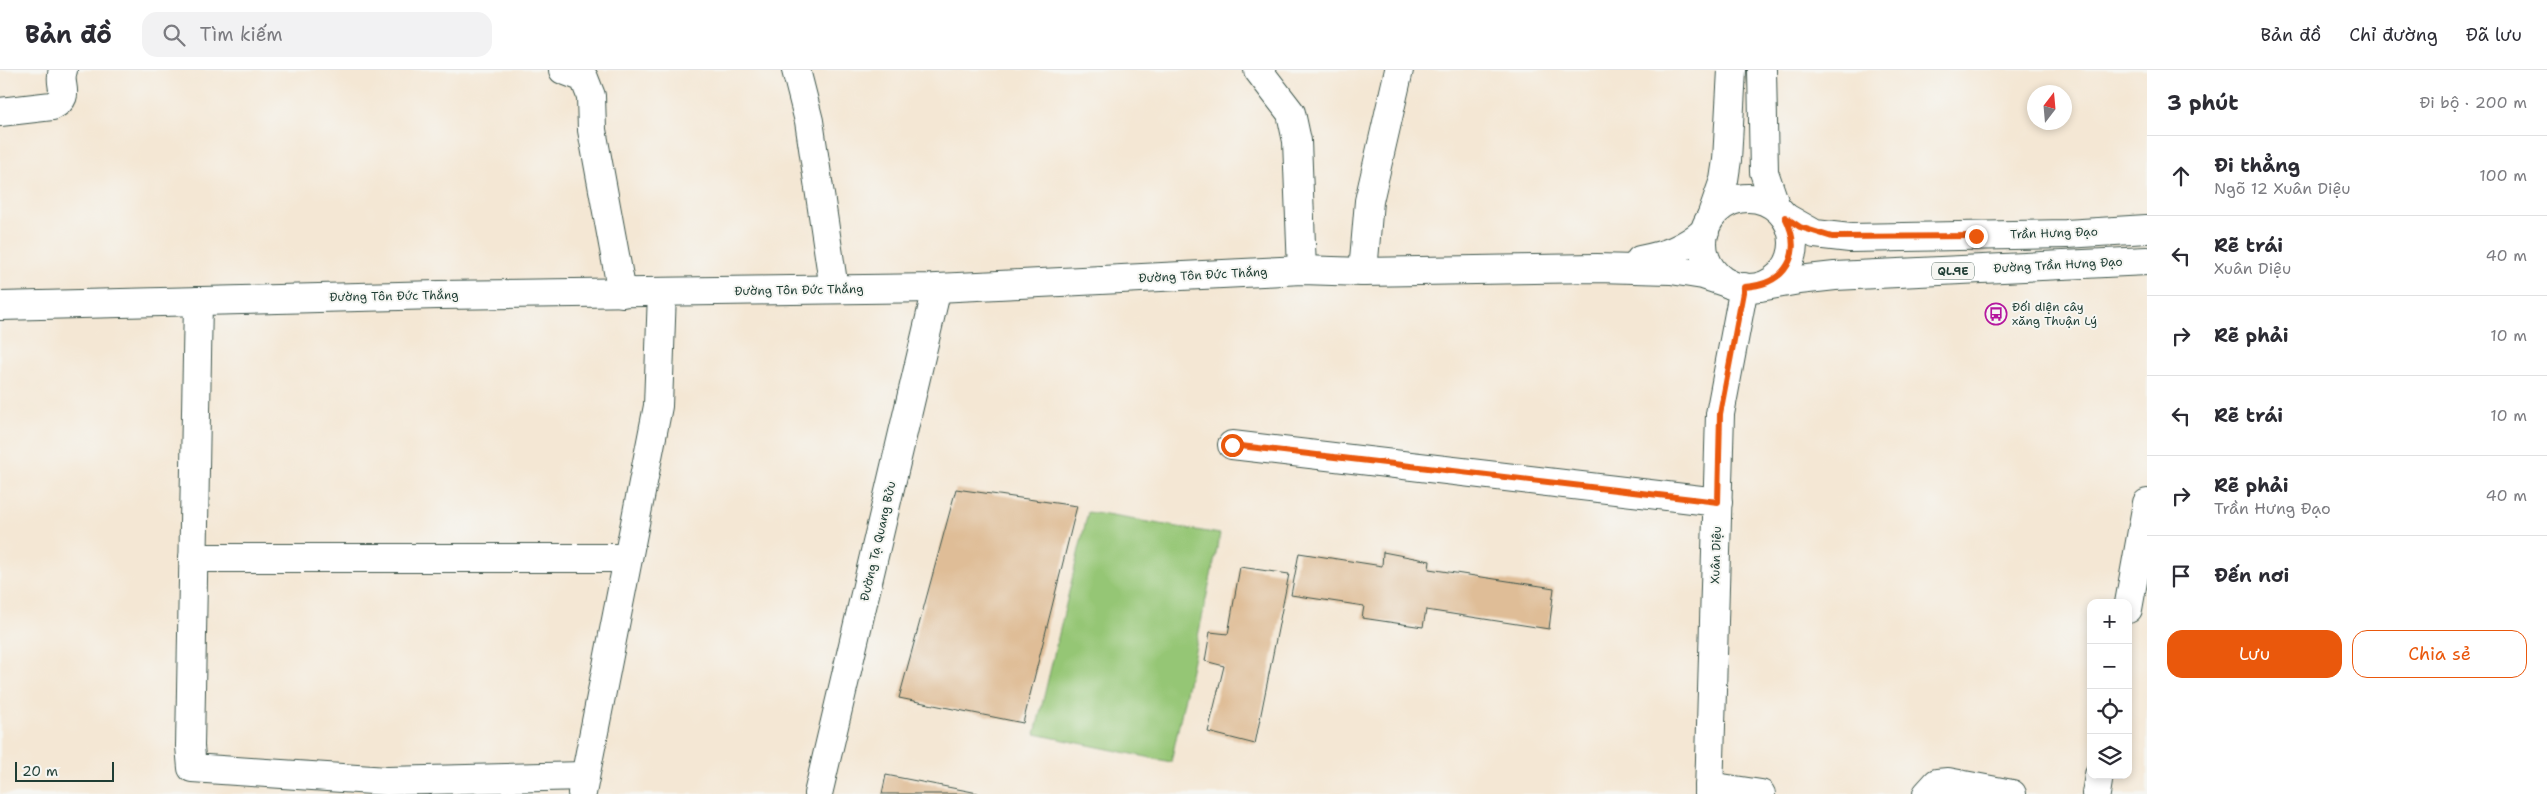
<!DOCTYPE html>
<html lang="vi">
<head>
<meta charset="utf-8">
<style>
  :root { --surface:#fff; --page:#f2f2f3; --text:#2b2b33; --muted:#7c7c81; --line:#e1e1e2; --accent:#ea580c }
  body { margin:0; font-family:"Shantell Sans",sans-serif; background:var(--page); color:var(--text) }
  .controls { position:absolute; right:15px; bottom:15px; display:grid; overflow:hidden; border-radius:10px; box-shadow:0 2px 8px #0003 }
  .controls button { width:45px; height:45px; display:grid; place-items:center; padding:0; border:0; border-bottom:1px solid var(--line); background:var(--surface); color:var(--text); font:25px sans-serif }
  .compass { position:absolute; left:2027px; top:15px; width:45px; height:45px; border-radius:50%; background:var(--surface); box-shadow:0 2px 8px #0003; rotate:16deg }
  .scale { position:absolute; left:15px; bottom:12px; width:99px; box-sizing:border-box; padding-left:5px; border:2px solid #1f3d34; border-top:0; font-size:14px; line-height:18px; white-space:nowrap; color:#1f3d34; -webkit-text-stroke:4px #f6f6f2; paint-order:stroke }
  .stop { position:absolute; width:15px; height:15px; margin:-11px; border:4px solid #ea580c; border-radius:50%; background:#fff }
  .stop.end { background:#ea580c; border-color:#fff; box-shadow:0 1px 5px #0008 }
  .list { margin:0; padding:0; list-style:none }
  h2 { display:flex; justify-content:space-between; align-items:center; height:65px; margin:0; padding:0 20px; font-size:21px }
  h2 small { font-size:16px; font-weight:400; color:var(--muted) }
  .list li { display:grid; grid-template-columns:32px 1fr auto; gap:15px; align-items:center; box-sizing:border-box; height:80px; padding:0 20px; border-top:1px solid var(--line) }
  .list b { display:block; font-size:19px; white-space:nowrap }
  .list p { margin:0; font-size:16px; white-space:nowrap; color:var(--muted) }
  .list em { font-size:16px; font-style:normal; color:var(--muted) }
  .actions { display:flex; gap:10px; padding:15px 20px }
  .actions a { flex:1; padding:11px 0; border:1px solid var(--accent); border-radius:15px; text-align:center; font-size:18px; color:var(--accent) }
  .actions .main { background:var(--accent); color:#fff }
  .icon { flex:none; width:28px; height:28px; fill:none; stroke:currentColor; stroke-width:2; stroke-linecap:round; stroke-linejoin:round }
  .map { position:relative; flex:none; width:2147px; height:724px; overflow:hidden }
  header { display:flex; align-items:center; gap:30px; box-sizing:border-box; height:70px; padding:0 25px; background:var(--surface); border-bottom:1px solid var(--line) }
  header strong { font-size:24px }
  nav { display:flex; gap:28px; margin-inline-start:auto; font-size:18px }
  .search { width:350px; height:45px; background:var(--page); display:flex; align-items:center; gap:12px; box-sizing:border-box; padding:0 18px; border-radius:15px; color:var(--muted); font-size:19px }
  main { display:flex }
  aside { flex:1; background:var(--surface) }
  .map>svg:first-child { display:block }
  .green { fill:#95c675; stroke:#5a8254 }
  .building { fill:#dfbd97 }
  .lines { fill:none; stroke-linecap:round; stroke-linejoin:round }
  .minor-casing { stroke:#3f564c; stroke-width:30 }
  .major-casing { stroke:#3f564c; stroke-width:30 }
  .minor { stroke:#fff; stroke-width:28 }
  .major { stroke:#fff; stroke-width:28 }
  .route { stroke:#ea580c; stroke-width:6 }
  .labels { text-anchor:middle; stroke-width:4; stroke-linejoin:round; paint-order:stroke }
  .shield { fill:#f6f6f2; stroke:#60746d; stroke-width:1 }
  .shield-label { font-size:11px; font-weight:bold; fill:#1f3d34 }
  .street-label { font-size:12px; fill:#1f3d34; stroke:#f6f6f2 }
  .poi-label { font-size:12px; fill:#1f3d34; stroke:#f6f6f2; text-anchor:start }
</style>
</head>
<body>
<header>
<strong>Bản đồ</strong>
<div class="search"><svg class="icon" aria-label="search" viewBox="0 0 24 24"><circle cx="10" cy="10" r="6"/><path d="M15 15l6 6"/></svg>Tìm kiếm</div>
<nav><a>Bản đồ</a><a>Chỉ đường</a><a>Đã lưu</a></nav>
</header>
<main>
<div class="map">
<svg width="2147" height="724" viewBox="0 0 2147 724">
  <rect width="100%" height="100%" fill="#f6f6f2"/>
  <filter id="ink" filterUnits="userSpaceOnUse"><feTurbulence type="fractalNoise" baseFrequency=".02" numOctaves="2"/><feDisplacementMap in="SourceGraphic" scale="10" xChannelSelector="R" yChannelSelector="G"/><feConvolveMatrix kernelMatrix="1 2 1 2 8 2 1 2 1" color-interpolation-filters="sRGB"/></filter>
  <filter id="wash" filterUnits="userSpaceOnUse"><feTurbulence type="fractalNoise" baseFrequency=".0096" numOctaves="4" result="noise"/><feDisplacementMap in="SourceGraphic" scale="20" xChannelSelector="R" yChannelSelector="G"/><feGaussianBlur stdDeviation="1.12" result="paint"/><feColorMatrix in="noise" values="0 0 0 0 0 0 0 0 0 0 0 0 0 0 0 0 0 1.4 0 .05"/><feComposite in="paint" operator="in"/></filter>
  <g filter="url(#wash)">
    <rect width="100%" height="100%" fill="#f4e7d4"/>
    <path class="green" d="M1088,442L1220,464L1171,692L1035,664Z"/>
    <g id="blocks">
      <g class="building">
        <path d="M956,419L1077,436L1023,653L899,628Z"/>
        <path d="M1383,482L1430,491L1429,499L1554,518L1549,559L1426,540L1423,557L1362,548L1364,536L1291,525L1299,483L1382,496Z"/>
        <path d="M1240,497L1289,504L1255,674L1208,662L1224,596L1205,591L1210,562L1228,564Z"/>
        <path d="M886,705L978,723V724H882Z"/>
      </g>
    </g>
  </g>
  <g filter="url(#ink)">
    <use href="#blocks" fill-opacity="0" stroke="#3f564c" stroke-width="1"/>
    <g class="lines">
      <g class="minor-casing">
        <g id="minor">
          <path d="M563,0L584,8L591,26L592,60L622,223"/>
          <path d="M796,0L809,51L834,219"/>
          <path d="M1258,0L1291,43L1297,71L1302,200"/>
          <path d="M0,42L52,36C73,26 57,16 63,0"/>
          <path d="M1640,190C1666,185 1684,179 1705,161"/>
          <path d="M1363,202L1369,131L1399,0"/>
          <path d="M198,231L190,676L192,698L387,711L585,706"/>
          <path d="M0,236L439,225L937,218L1302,200L1363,202L1597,198L1671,200L1703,205L1730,214"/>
          <path d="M1232,375L1718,432"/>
          <path d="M193,488H628"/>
          <path d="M2128,539L2147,433"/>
          <path d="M1709,716L1761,724"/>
          <path d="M582,723L658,336L662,222"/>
          <path d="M818,724L937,218"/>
          <path d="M1709,724L1720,344L1744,217"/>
          <path d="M1927,724L1937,713L1948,712L2012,724"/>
          <path d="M2096,724L2099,705"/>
        </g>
      </g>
      <g class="major-casing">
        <g id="major">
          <path d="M1762,0L1764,102L1776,137"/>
          <circle cx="1748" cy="173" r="45"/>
          <path d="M1711,147L1724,110L1727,90L1732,0"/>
          <path d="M1785,147L1815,164L1850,168L2066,164L2147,159"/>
          <path d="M1760,217L1799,210L1835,206L2147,191"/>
        </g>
      </g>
      <use href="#minor" class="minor"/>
      <use href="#major" class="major"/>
    </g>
  </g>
  <g class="lines" filter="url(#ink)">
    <path class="route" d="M1232,375L1718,432L1720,344L1744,217C1786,215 1804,184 1785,147L1800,157L1832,167L1976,166"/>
  </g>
  <defs>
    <g id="bus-ring" transform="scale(1.125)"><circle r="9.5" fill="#f6f6f2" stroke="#b5179e" stroke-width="1.5"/><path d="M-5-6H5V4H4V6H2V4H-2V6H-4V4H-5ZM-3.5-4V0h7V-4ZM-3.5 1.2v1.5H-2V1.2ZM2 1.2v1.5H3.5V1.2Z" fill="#b5179e"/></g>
  </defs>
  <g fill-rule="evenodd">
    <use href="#bus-ring" x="1996" y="244"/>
  </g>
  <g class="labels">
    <rect class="shield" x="1932" y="192.5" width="42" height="17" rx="4"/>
    <g class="shield-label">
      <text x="1953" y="205">QL.9E</text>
    </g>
    <g class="street-label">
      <text transform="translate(2054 163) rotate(-2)" y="4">Trần Hưng Đạo</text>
      <text transform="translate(2058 195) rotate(-3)" y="4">Đường Trần Hưng Đạo</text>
      <text transform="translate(1203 205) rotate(-3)" y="4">Đường Tôn Đức Thắng</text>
      <text transform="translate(799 220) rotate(-1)" y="4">Đường Tôn Đức Thắng</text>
      <text transform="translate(394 226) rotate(-1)" y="4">Đường Tôn Đức Thắng</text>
      <text transform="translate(878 471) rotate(-77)" y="4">Đường Tạ Quang Bửu</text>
      <text transform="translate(1716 485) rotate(-88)" y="4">Xuân Diệu</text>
    </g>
    <g class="poi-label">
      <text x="2012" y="241">Đối diện cây<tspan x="2012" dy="14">xăng Thuận Lý</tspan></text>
    </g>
  </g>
</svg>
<div class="controls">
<button>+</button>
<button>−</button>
<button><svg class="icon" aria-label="locate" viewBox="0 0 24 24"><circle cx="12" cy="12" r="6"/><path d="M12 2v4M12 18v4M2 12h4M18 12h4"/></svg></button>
<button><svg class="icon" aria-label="layers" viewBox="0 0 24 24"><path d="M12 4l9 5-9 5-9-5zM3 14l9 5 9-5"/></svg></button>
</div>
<svg class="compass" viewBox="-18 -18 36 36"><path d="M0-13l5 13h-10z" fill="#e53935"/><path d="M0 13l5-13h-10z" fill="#7c7c81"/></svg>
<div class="scale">20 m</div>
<div class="stop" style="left:1232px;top:375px"></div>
<div class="stop end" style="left:1976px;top:166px"></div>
</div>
<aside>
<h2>3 phút<small>Đi bộ · 200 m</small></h2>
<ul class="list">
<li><svg class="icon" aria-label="ahead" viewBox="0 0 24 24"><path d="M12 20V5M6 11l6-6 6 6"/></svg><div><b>Đi thẳng</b><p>Ngõ 12 Xuân Diệu</p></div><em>100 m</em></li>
<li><svg class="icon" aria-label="left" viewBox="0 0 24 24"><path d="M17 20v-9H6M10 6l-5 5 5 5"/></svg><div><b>Rẽ trái</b><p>Xuân Diệu</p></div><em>40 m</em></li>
<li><svg class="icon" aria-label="right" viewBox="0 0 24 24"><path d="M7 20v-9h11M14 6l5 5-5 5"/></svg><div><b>Rẽ phải</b></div><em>10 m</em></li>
<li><svg class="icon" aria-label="left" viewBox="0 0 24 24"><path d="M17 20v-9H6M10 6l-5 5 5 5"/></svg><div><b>Rẽ trái</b></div><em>10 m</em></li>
<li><svg class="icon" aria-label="right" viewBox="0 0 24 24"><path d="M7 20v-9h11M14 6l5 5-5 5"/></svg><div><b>Rẽ phải</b><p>Trần Hưng Đạo</p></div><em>40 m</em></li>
<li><svg class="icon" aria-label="arrive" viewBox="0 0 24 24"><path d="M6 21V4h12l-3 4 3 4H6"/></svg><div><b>Đến nơi</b></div></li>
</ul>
<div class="actions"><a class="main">Lưu</a><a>Chia sẻ</a></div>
</aside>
</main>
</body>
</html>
